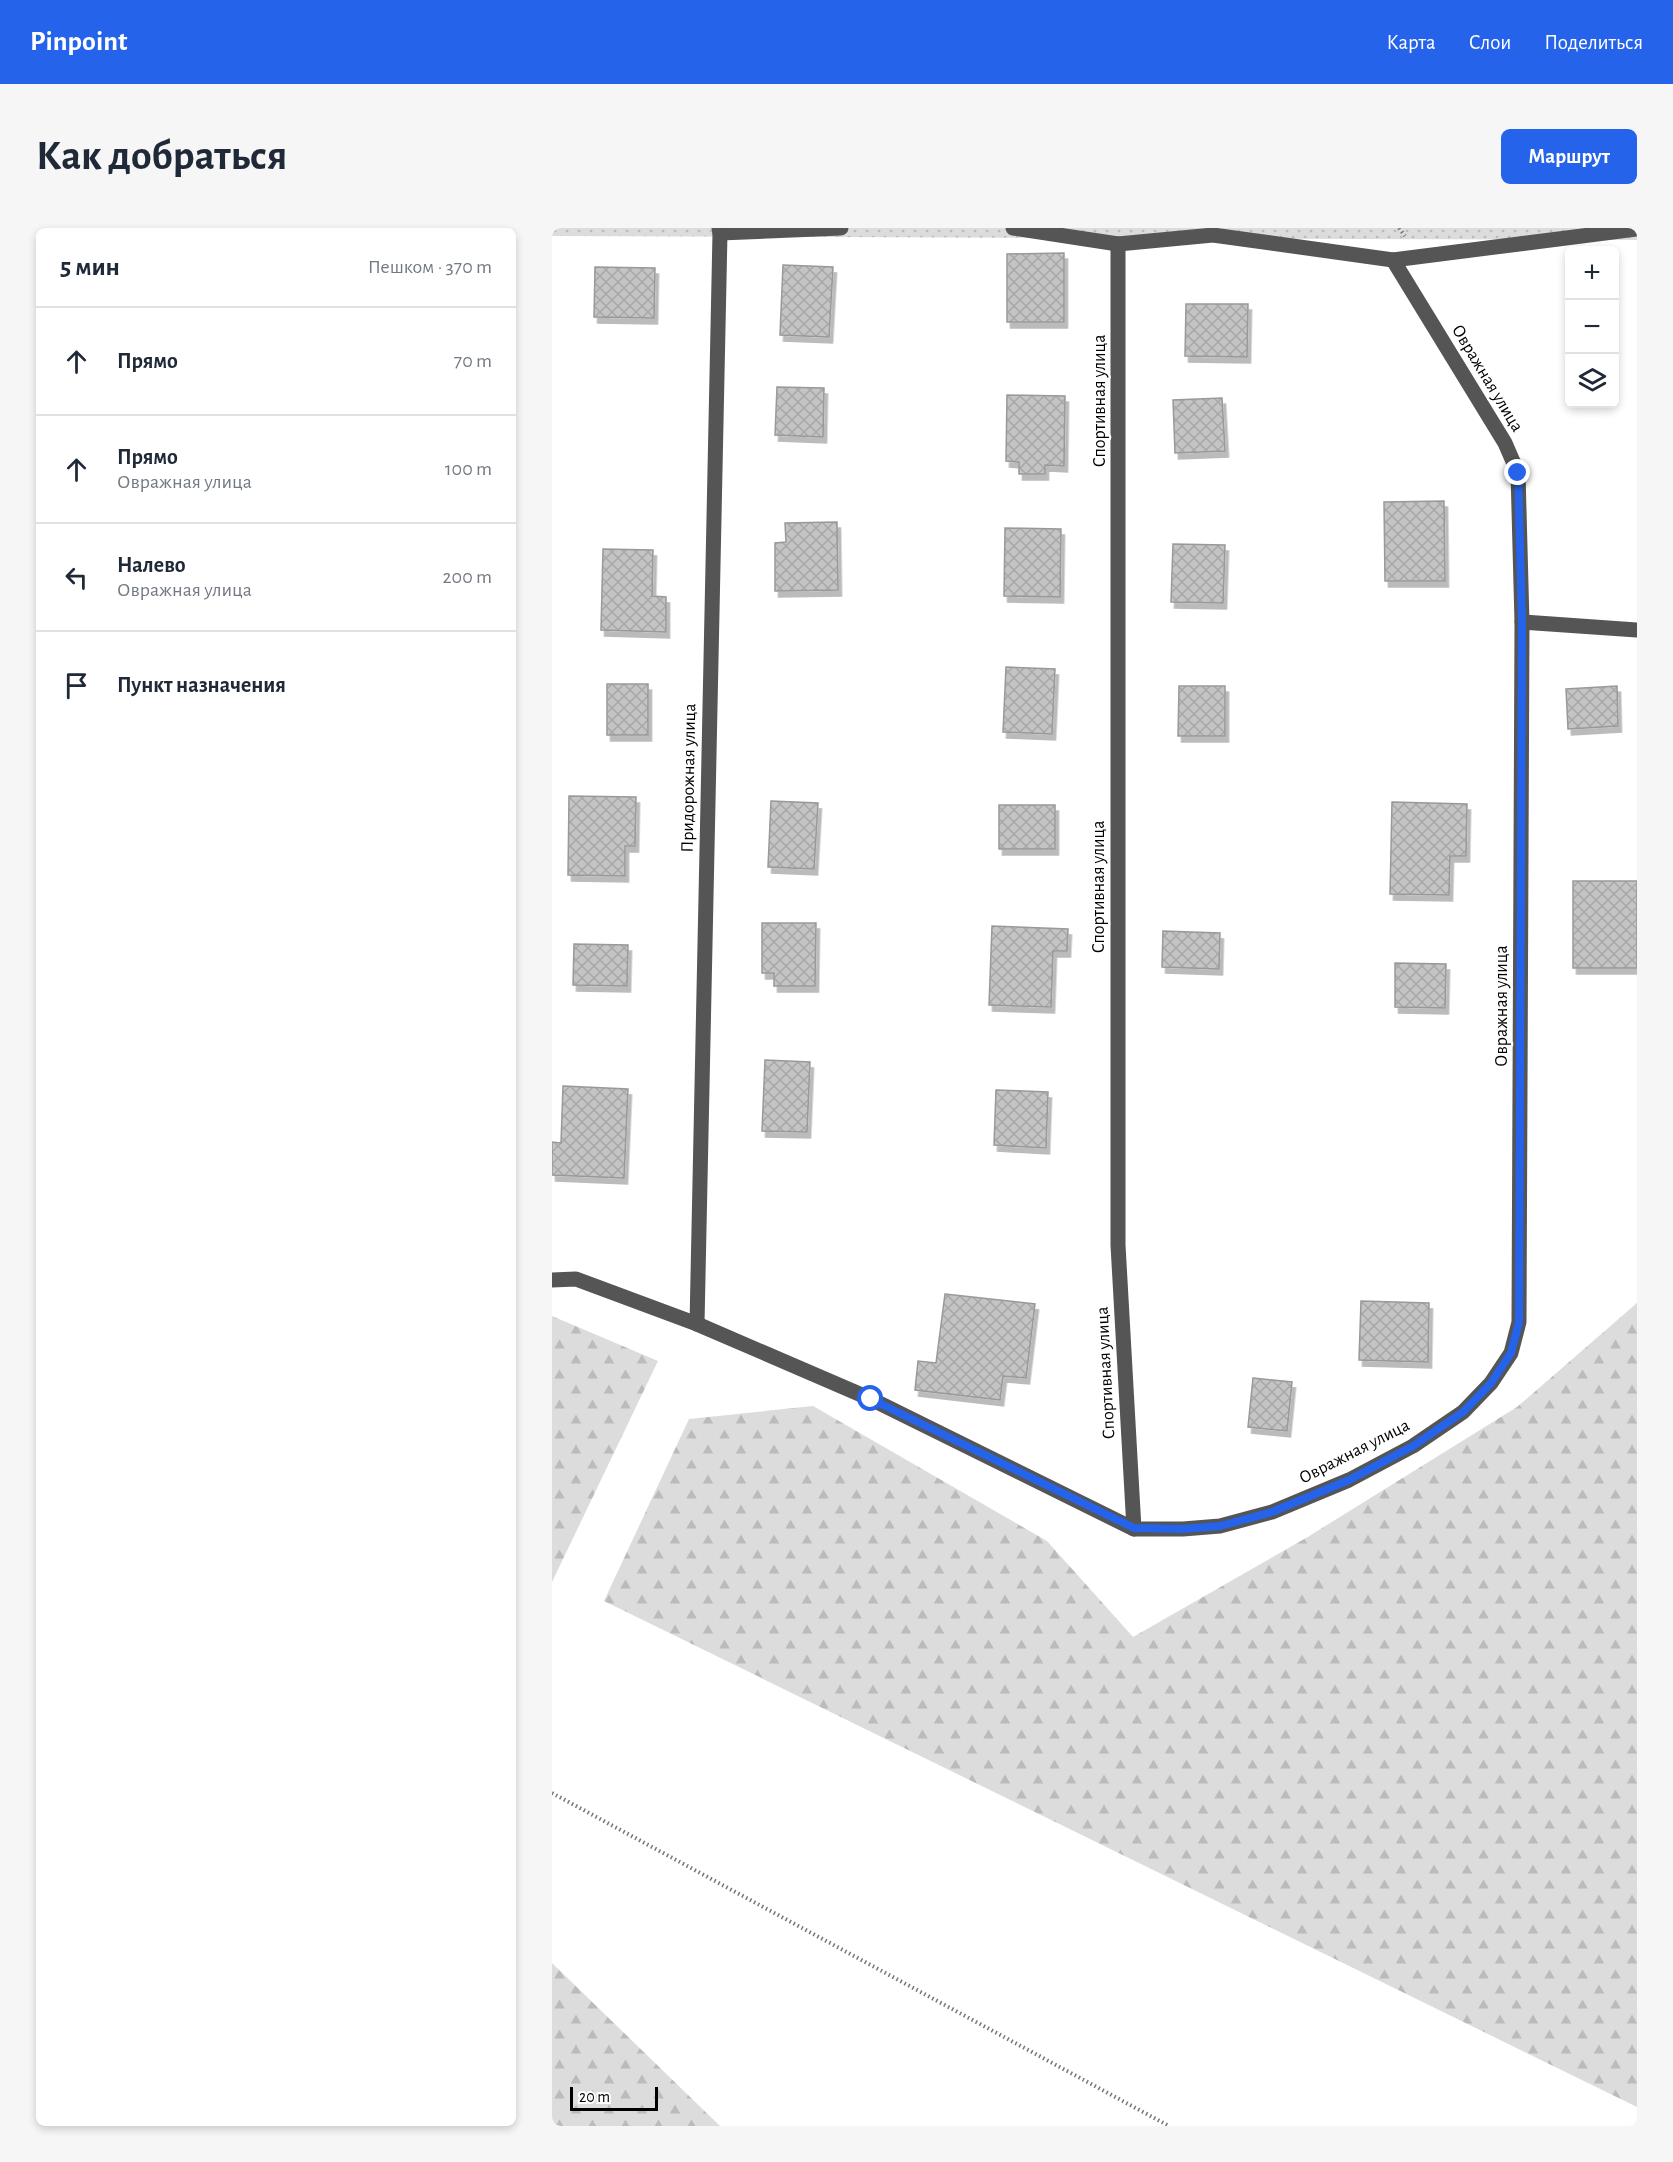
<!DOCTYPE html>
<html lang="ru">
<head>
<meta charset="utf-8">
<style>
  :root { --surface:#fff; --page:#f6f6f7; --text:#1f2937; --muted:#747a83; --line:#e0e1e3; --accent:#2563eb }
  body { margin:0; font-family:"Alegreya Sans",sans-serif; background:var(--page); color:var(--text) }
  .controls { position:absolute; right:18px; top:18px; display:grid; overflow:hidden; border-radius:9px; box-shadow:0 3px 9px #0003 }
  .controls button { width:54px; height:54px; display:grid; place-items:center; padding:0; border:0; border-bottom:2px solid var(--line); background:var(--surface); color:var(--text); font:30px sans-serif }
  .scale { position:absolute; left:18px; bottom:15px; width:88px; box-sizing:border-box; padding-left:6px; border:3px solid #000; border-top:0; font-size:16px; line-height:21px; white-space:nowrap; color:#000; -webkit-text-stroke:4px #fff; paint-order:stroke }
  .stop { position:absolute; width:18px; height:18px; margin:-14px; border:4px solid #2563eb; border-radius:50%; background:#fff }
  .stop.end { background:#2563eb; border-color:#fff; box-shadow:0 2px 6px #0008 }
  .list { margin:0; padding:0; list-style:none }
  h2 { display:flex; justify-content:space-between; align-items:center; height:78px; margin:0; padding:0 24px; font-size:26px }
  h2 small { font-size:20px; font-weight:400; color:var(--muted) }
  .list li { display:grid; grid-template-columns:39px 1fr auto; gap:18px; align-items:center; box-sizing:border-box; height:108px; padding:0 24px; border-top:2px solid var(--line) }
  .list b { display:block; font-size:22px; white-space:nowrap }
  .list p { margin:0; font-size:20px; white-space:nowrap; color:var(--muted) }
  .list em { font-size:20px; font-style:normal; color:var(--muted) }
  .icon { flex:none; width:33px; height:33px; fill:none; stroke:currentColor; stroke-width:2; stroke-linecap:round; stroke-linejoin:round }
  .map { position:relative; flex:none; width:1085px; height:1898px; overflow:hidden; border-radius:9px }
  header { display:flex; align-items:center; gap:36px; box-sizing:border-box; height:84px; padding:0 30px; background:var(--accent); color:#fff }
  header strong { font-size:28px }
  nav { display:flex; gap:33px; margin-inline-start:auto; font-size:21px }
  .intro { display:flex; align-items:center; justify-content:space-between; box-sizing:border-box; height:144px; padding:0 36px }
  h1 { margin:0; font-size:42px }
  .button { padding:15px 27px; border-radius:9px; background:var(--accent); color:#fff; font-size:21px; font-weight:700 }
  main { display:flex; gap:36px; padding:0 36px }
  aside { flex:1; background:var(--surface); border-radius:9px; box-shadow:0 3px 9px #0003 }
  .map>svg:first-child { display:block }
  .green { fill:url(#green-dots) }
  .forest { fill:url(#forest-firs) }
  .building { fill:url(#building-cross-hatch); stroke:#999; stroke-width:1.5; filter:url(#shadow) }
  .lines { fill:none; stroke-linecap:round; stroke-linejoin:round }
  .path { stroke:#777; stroke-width:4; stroke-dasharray:1.5 3; stroke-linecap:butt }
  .minor { stroke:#555; stroke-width:15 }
  .route { stroke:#2563eb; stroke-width:8 }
  .labels { text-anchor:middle; stroke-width:4.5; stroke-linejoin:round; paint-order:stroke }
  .street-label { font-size:18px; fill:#000; stroke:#fff }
</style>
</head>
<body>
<header>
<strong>Pinpoint</strong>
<nav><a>Карта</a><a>Слои</a><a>Поделиться</a></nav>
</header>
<div class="intro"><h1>Как добраться</h1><a class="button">Маршрут</a></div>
<main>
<aside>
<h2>5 мин<small>Пешком · 370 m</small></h2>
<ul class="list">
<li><svg class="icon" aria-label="ahead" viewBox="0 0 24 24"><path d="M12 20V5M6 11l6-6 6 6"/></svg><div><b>Прямо</b></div><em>70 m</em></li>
<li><svg class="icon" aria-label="ahead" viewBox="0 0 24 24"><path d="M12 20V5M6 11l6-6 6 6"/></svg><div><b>Прямо</b><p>Овражная улица</p></div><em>100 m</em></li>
<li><svg class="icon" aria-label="left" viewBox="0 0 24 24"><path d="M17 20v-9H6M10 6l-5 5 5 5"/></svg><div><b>Налево</b><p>Овражная улица</p></div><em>200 m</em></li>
<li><svg class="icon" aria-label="arrive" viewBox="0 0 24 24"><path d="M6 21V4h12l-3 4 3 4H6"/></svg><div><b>Пункт назначения</b></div></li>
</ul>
</aside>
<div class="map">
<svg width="1085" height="1898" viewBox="0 0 1085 1898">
  <defs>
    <pattern id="green-dots" width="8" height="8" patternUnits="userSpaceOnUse" patternTransform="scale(1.5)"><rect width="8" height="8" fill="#dcdcdc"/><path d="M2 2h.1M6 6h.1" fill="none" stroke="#bbb" stroke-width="1.8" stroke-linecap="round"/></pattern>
    <pattern id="forest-firs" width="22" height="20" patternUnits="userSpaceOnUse" patternTransform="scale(1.5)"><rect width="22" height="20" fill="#dcdcdc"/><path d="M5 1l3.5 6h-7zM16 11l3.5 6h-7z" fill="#bbb"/></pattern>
    <pattern id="building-cross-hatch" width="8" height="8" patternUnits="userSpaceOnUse" patternTransform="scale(1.5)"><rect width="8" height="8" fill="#c4c4c4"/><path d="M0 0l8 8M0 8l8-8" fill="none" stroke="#a7a7a7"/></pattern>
    <filter id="shadow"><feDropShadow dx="3.5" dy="6" stdDeviation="0" flood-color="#0004"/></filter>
  </defs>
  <rect width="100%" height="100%" fill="#fff"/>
  <path class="green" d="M0,0H1085V12L0,8Z"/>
  <g class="forest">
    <path d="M1085,1075V1879L52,1373L137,1191L261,1178L495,1313L581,1409L754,1310L965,1179Z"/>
    <path d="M0,1088L106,1133L0,1354Z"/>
    <path d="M0,1735L168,1898H0Z"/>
  </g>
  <g class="building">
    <path d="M512,25V94H455V26Z"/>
    <path d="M231,37L281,39L277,109L228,107Z"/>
    <path d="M43,39L103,40L102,90L42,89Z"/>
    <path d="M634,76H696L695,129L633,128Z"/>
    <path d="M225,159L272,160L271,209L223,207Z"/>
    <path d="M455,167L513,168L512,238L493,237V246H467V234L454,233Z"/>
    <path d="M670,170L673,223L623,225L621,172Z"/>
    <path d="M892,273L893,353H833L832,274Z"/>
    <path d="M285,294L286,362L223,363V315L234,314L233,295Z"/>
    <path d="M453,300L509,301L508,369L452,368Z"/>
    <path d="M621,316L673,317L671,375L619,374Z"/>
    <path d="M51,321L101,322L100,368L114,369V404L49,402Z"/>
    <path d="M454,439L503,441L500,506L451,504Z"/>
    <rect x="55" y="456" width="41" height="51"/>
    <path d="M627,458H673V508H626Z"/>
    <path d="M1065,458L1066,498L1016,501L1014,461Z"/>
    <path d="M17,568L84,569L83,618H73V648L16,647Z"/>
    <path d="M219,573L266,575L262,641L216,639Z"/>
    <path d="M840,574L915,576L914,628H898L897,667L838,666Z"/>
    <rect x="447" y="577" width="56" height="44"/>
    <rect x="1021" y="653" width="64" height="87"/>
    <path d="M210,695H264L263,758H222V745H210Z"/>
    <path d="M440,698L516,701L515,723H501L499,779L437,777Z"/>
    <path d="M611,703L668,705L667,741L610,739Z"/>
    <path d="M22,716L76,717L75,758L21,757Z"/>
    <path d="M843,735L894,736L893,780L843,779Z"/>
    <path d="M213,832L258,834L255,904L210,903Z"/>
    <path d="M11,858L76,861L72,950L0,947V914L9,915Z"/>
    <path d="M444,862L496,864L494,920L442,917Z"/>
    <path d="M393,1066L483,1076L474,1150L451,1148L448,1172L363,1162L366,1133L384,1135Z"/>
    <path d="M809,1073L877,1075L876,1134L807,1132Z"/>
    <path d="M701,1150L740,1154L735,1203L696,1199Z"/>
  </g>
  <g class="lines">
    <g class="path">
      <path d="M847,0L853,8"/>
      <path d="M0,1565L617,1898"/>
    </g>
    <g class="minor">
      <path d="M167,0L168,5L289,0"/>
      <path d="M461,0L566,16L661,7L841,32L1085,1"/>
      <path d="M566,16V1017L582,1301"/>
      <path d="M970,394L1085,402"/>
      <path d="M0,1052L24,1051L145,1096L319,1171L582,1301H631L668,1298L720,1284L797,1252L861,1218L911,1184L939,1155L959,1125L967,1094L970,394L966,245L953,215L841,32"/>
      <path d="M145,1096L168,5"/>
    </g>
  </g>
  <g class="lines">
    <path class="route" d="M319,1171L582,1300L631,1301L668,1298L720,1284L797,1252L861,1218L911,1184L939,1155L959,1125L967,1094L970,394L966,245"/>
  </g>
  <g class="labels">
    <g class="street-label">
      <text transform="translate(936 150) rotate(59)" y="6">Овражная улица</text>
      <text transform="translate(547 173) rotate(-90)" y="6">Спортивная улица</text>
      <text transform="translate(136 550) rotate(-89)" y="6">Придорожная улица</text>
      <text transform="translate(546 659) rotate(-90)" y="6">Спортивная улица</text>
      <text transform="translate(949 778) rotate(-90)" y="6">Овражная улица</text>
      <text transform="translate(553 1145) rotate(-93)" y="6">Спортивная улица</text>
      <text transform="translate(802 1223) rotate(-27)" y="6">Овражная улица</text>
    </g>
  </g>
</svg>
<div class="controls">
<button>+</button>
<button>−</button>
<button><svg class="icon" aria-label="layers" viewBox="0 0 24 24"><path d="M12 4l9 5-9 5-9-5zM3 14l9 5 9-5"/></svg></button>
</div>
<div class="scale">20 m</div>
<div class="stop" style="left:319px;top:1171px"></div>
<div class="stop end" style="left:966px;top:245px"></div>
</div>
</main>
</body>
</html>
